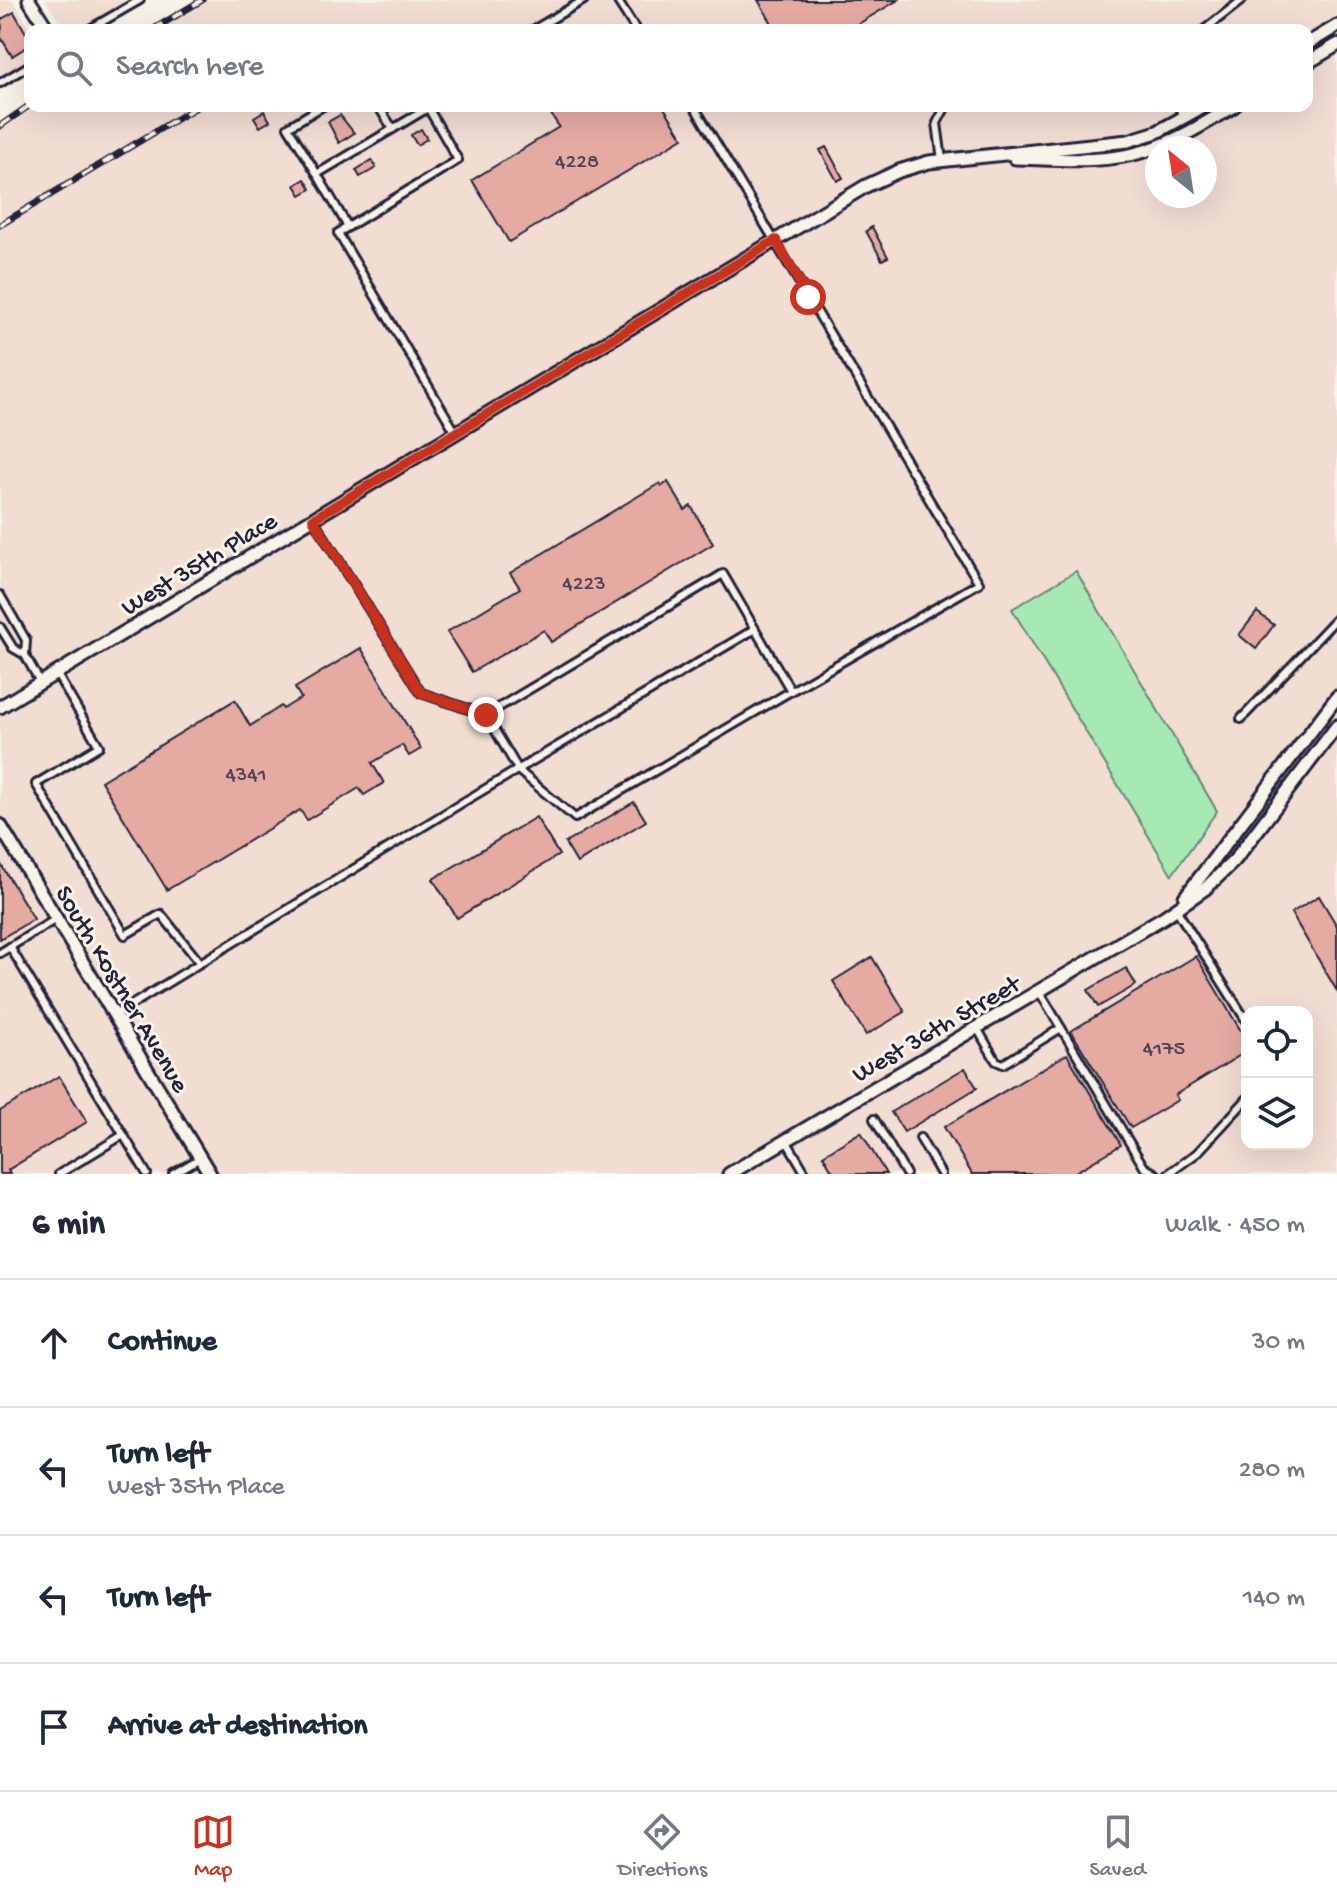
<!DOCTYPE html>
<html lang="en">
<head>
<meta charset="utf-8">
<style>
  :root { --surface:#fff; --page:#f6f6f7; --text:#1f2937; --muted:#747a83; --line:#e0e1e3; --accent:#c8321e }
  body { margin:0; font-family:"Gochi Hand",sans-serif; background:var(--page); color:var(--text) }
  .controls { position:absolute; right:24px; bottom:24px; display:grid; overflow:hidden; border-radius:16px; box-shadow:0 8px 32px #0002 }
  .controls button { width:72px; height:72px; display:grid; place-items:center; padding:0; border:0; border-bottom:2px solid var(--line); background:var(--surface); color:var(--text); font:40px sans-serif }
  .compass { position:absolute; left:1145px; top:136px; width:72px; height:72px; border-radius:50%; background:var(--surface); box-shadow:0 8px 32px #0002; rotate:330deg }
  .stop { position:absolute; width:24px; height:24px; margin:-18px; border:6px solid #c8321e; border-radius:50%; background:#fff }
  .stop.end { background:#c8321e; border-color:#fff; box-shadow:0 2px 8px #0008 }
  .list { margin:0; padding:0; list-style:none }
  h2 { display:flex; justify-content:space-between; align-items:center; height:104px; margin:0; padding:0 32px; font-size:34px }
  h2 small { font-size:26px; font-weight:400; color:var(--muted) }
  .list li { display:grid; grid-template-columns:52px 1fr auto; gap:24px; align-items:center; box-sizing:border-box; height:128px; padding:0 32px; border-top:2px solid var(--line) }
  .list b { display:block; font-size:30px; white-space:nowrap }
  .list p { margin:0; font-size:26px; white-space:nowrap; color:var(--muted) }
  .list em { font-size:26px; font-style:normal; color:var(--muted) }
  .icon { flex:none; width:44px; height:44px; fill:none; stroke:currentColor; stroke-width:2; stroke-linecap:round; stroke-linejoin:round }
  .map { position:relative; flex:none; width:1337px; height:1174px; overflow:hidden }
  .search { position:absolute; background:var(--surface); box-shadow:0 8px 32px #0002; left:24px; right:24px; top:24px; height:88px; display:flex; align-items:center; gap:20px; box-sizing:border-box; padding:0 28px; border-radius:16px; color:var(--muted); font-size:30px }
  .sheet { height:616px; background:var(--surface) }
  nav { display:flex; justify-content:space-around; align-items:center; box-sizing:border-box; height:112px; border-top:2px solid var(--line); background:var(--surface); font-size:22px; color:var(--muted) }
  nav a { display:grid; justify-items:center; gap:4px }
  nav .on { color:var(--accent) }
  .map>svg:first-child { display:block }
  .built { fill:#f2ddd3; fill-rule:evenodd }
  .green { fill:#a7e9b3; stroke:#648677; stroke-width:2 }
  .building { fill:#e5aba3; stroke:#22223b; stroke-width:2 }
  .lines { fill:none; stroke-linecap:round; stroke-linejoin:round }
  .service-casing { stroke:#22223b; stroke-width:12 }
  .minor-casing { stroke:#22223b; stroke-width:17 }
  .service { stroke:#f7f3e8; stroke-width:6 }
  .minor { stroke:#f7f3e8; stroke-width:11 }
  .rail-casing { stroke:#22223b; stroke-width:7 }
  .rail { stroke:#f7f3e8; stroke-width:4; stroke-dasharray:12; stroke-linecap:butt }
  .route { stroke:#c8321e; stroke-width:10 }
  .labels { text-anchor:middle; stroke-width:6; stroke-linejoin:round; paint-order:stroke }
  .number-label { font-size:22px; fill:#534455 }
  .street-label { font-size:26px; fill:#22223b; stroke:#f7f3e8 }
</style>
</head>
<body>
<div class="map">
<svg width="1337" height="1174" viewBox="0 0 1337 1174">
  <rect width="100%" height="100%" fill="#f7f3e8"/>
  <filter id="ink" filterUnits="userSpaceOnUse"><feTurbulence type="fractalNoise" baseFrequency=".0125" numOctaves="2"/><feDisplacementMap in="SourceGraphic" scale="16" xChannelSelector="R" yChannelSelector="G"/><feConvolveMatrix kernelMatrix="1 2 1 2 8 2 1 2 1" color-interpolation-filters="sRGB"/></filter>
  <g filter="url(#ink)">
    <g class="built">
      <path d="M0,0H13L31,30L30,65L0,83Z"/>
      <path d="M46,0H140L88,30H64Z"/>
      <path d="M198,0H1337V1174H0V122L30,103V106H1307V30H149ZM1157,148H1205V196H1157ZM1247,1012H1307V1144H1247Z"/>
    </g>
    <path class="green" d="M1076,571L1217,811L1172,875L1012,609Z"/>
    <g class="building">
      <path d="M758,0H898L848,30H776Z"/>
      <path d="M14,12L30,40V45L12,56L0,36L2,27L0,20Z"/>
      <path d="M546,106H663L683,138L509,242L472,180L559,127Z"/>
      <path d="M264,111L270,121L260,127L254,117Z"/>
      <path d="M340,115L354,133L339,143L328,122Z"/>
      <path d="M421,129L427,139L417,145L411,135Z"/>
      <path d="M826,147L843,178L837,181L820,150Z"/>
      <path d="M372,160L376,168L360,177L356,170Z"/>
      <path d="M305,179L311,189L301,195L295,185Z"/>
      <path d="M872,227L888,257L882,260L866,231Z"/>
      <path d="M668,482L685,510L691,506L713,544L551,642L544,630L472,672L447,632L520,588L510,573L660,483L662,486Z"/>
      <path d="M1257,612L1274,625L1256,649L1239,635Z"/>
      <path d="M361,648L421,749L409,756L402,745L372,763L384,783L364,795L359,788L307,820L300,810L167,890L101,781L235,700L250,726L281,706L283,709L301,698L295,688Z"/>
      <path d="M634,802L646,821L577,863L565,843Z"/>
      <path d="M536,817L559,855L457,918L433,879Z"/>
      <path d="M0,863L34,919L0,939Z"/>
      <path d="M1319,896L1337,926V991L1291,913Z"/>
      <path d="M1196,956L1247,1041V1051L1175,1095L1178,1100L1131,1128L1071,1031Z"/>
      <path d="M872,957L905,1012L866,1035L833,981Z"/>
      <path d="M1126,968L1136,985L1098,1007L1088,990Z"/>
      <path d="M1067,1054L1121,1145L1072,1174H972L944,1127Z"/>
      <path d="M965,1068L977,1088L904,1132L891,1112Z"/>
      <path d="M59,1076L87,1122L8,1170L10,1174H0V1111Z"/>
      <path d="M861,1132L886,1174H834L823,1155Z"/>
    </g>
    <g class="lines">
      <g class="service-casing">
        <g id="service">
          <path d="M617,0L636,30"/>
          <path d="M88,30L140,0"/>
          <path d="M533,30L584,0"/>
          <path d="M1204,30L1242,0"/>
          <path d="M0,83L30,65"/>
          <path d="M378,106L393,129"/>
          <path d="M427,106L458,160L338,233L456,433"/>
          <path d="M694,106L979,583L791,691L723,574L486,715L519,771L575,818L791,691"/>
          <path d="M1178,106L1184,117"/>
          <path d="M942,160L937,123L946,106"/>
          <path d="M317,174L288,127L323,106"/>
          <path d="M348,227L317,174L428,108"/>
          <path d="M313,519L421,693L486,715"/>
          <path d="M0,595L26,640L25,655"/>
          <path d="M0,627L13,648L25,655L40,682"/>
          <path d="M56,673L99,746L36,784L125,935L161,914L200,963"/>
          <path d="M1241,719L1337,618"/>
          <path d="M1176,909L1247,1022"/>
          <path d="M10,947L147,1174"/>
          <path d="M0,953L56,919"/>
          <path d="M1039,991L1144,1167L1156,1174"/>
          <path d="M115,1015L465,801L755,629"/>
          <path d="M977,1028L996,1061L1003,1064L1061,1028"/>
          <path d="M874,1119L906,1174"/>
          <path d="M920,1138L941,1174"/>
          <path d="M786,1140L806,1174"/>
          <path d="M59,1174L123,1135"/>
          <path d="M173,1174L200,1158"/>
          <path d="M1168,1174L1197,1153L1247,1099"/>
        </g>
      </g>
      <g class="minor-casing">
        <g id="minor">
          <path d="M29,0L48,30"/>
          <path d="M1307,44L1337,26"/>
          <path d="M1307,63L1337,45"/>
          <path d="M1015,158C1057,159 1104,164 1145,151C1177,141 1206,123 1234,106"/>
          <path d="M0,707L866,186L899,171L929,162L1128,141L1157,132L1204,106"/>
          <path d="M0,825L210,1174"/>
          <path d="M1185,897L1337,697"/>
          <path d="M729,1174L1164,917L1206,888L1234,861L1337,726"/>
        </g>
      </g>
      <use href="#service" class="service"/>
      <use href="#minor" class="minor"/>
      <g class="rail-casing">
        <g id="rail">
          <path d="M152,30L202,0"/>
          <path d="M0,126L30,105"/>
          <path d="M0,225L198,106"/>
        </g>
      </g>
      <use href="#rail" class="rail"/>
    </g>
  </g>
  <g class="lines" filter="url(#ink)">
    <path class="route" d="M486,715L421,693L313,519L776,240L808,297"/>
  </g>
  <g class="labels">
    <g class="number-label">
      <text x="577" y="167">4228</text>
      <text x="584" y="589">4223</text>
      <text x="246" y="780">4341</text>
      <text x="1164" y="1054">4175</text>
    </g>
    <g class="street-label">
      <text transform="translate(198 562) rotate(-31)" y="9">West 35th Place</text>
      <text transform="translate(124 988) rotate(59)" y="9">South Kostner Avenue</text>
      <text transform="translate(935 1027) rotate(-30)" y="9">West 36th Street</text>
    </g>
  </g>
</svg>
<div class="controls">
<button><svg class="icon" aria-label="locate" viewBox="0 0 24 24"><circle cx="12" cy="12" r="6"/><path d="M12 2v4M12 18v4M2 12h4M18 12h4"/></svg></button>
<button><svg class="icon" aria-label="layers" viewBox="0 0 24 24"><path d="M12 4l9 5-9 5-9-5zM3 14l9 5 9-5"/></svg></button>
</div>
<svg class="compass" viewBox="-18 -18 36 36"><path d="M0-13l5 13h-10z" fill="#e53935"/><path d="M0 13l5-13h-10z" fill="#747a83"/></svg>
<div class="stop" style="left:808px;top:297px"></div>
<div class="stop end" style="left:486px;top:715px"></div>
<div class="search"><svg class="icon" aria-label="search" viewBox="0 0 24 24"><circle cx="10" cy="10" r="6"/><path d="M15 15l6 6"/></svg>Search here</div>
</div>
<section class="sheet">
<h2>6 min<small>Walk · 450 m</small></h2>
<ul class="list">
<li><svg class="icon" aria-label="ahead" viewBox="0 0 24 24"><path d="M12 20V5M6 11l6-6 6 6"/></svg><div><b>Continue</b></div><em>30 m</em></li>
<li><svg class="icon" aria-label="left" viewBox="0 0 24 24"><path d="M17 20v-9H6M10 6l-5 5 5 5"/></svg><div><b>Turn left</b><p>West 35th Place</p></div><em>280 m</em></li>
<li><svg class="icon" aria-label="left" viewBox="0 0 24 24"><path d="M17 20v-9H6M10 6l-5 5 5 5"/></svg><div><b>Turn left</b></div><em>140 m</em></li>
<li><svg class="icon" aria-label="arrive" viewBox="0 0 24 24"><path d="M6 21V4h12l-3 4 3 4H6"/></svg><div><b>Arrive at destination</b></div></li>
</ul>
</section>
<nav>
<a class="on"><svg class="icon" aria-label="map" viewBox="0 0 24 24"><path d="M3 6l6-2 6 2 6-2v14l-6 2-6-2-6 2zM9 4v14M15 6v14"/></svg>Map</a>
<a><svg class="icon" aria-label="directions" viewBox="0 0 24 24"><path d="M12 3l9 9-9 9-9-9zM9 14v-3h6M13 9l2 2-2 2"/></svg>Directions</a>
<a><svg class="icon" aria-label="saved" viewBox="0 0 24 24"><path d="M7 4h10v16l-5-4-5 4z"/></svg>Saved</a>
</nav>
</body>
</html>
